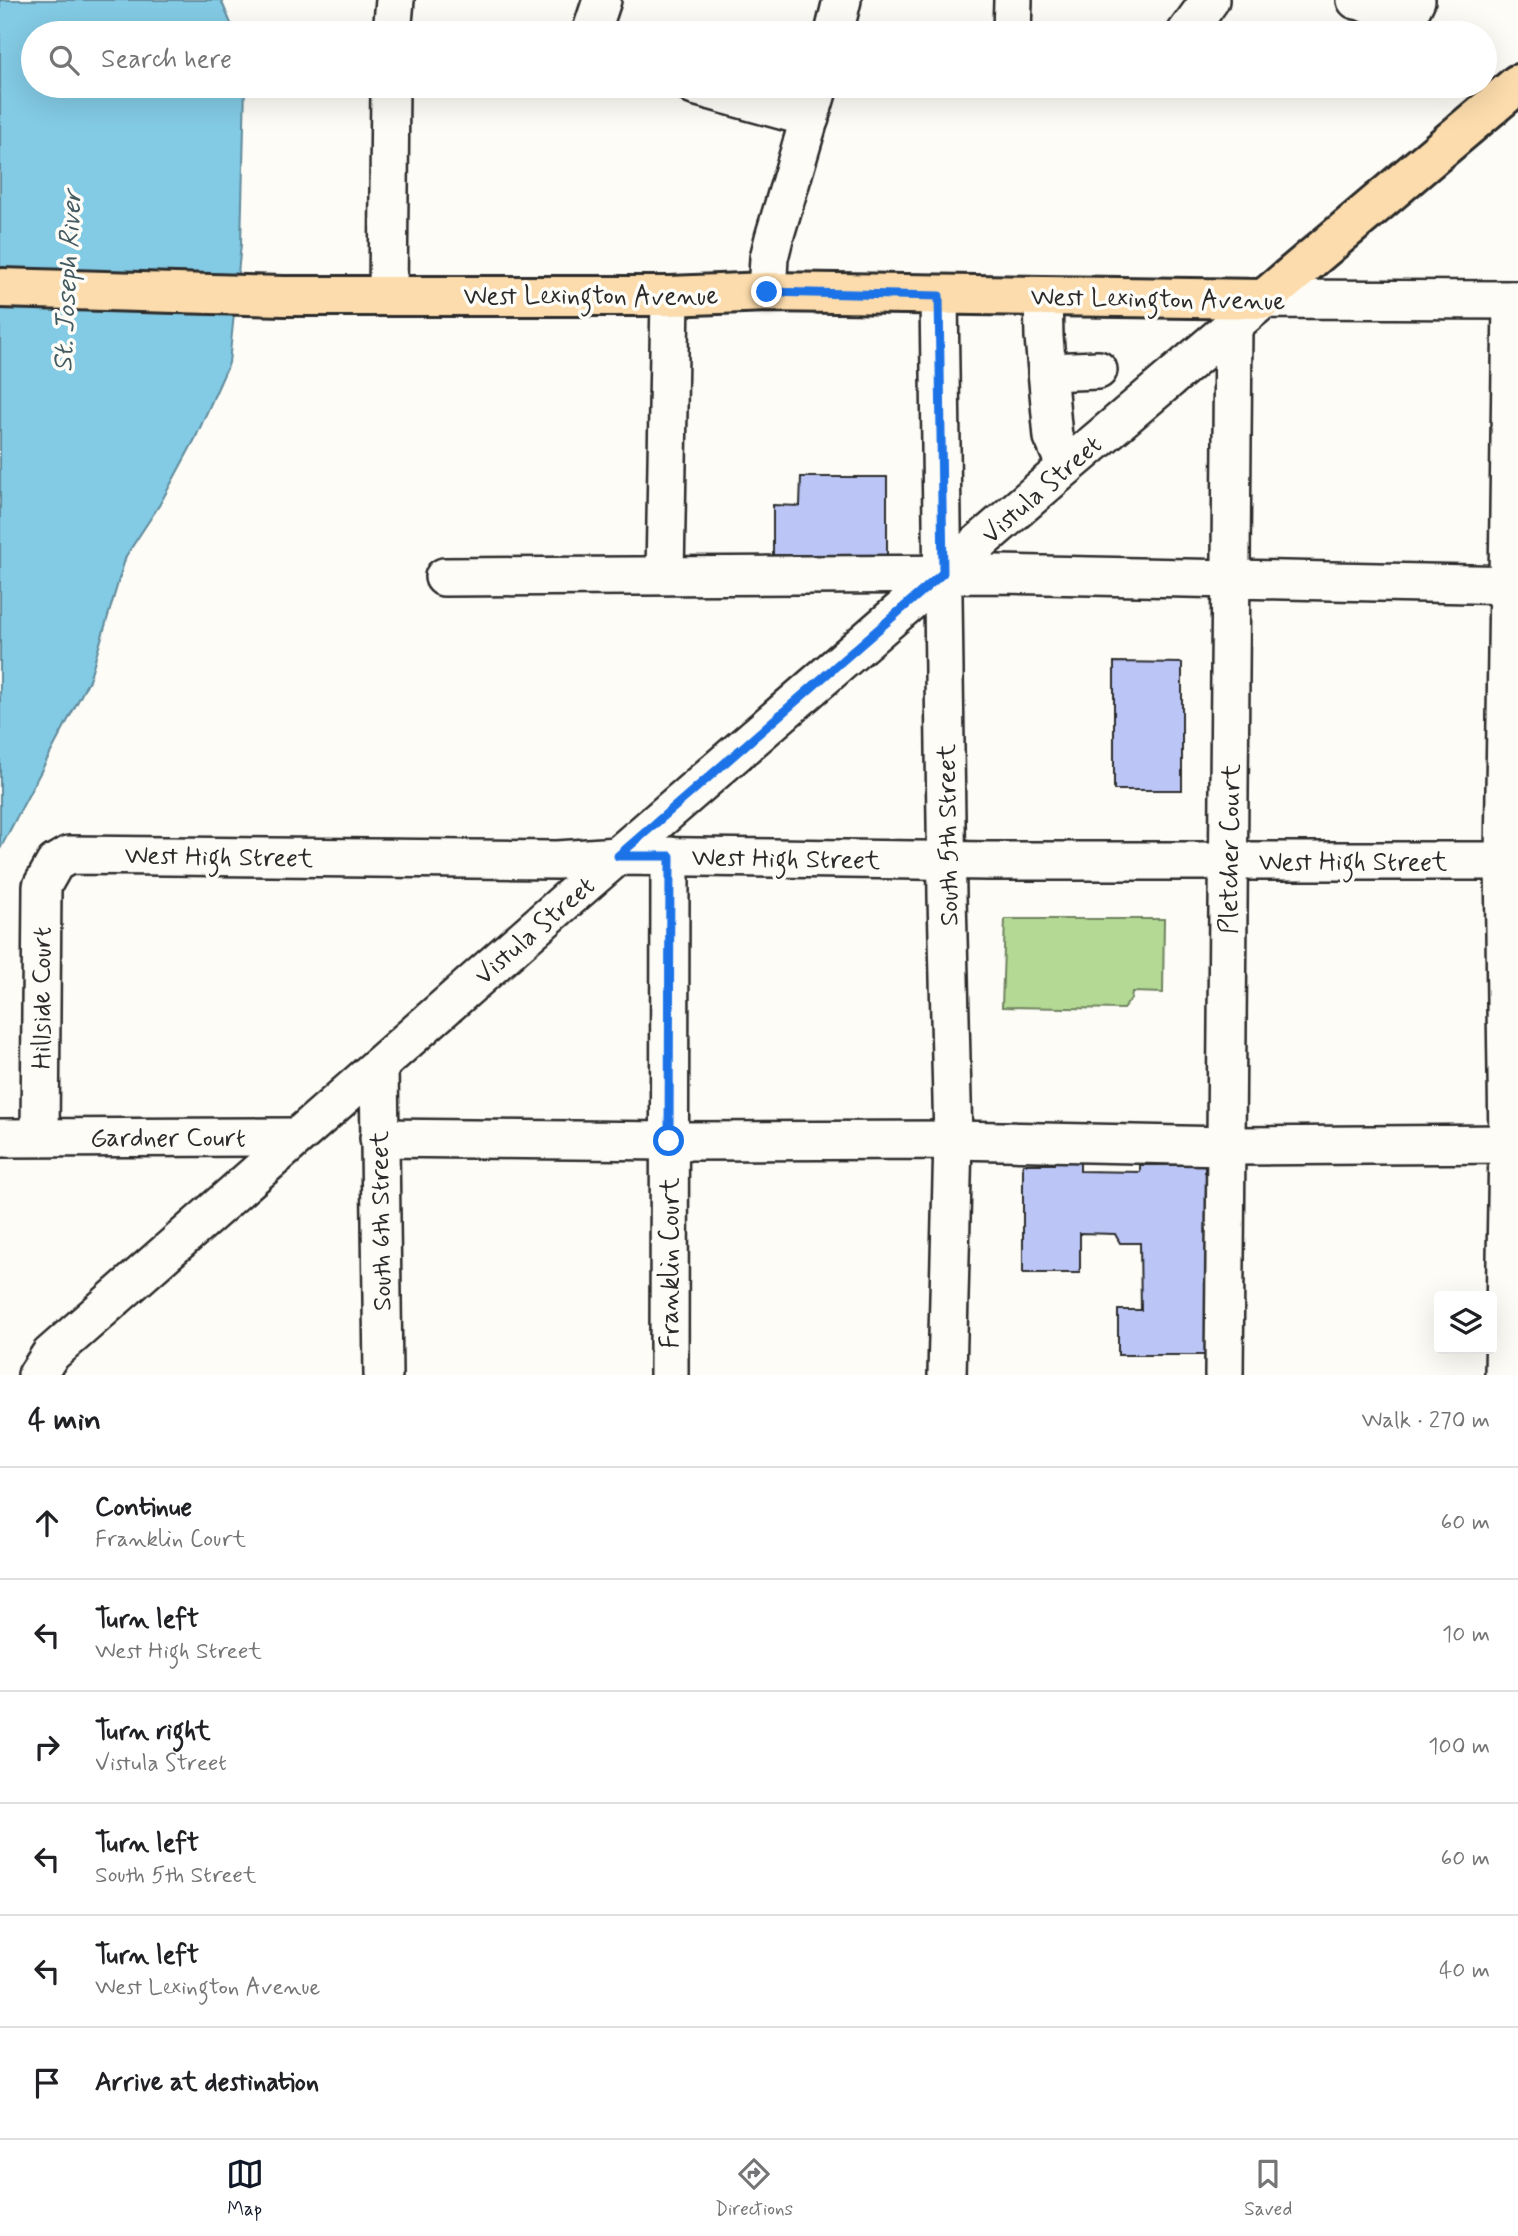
<!DOCTYPE html>
<html lang="en">
<head>
<meta charset="utf-8">
<style>
  :root { --surface:#fff; --page:#f2f2f2; --text:#202124; --muted:#757577; --line:#e0e0e0; --accent:#111827 }
  body { margin:0; font-family:Mynerve,sans-serif; background:var(--page); color:var(--text) }
  .controls { position:absolute; right:21px; bottom:21px; display:grid; overflow:hidden; border-radius:7px; box-shadow:0 7px 28px #0002 }
  .controls button { width:63px; height:63px; display:grid; place-items:center; padding:0; border:0; border-bottom:2px solid var(--line); background:var(--surface); color:var(--text); font:35px sans-serif }
  .stop { position:absolute; width:21px; height:21px; margin:-16px; border:5px solid #1a73e8; border-radius:50%; background:#fff }
  .stop.end { background:#1a73e8; border-color:#fff; box-shadow:0 2px 7px #0008 }
  .list { margin:0; padding:0; list-style:none }
  h2 { display:flex; justify-content:space-between; align-items:center; height:91px; margin:0; padding:0 28px; font-size:30px }
  h2 small { font-size:23px; font-weight:400; color:var(--muted) }
  .list li { display:grid; grid-template-columns:46px 1fr auto; gap:21px; align-items:center; box-sizing:border-box; height:112px; padding:0 28px; border-top:2px solid var(--line) }
  .list b { display:block; font-size:26px; white-space:nowrap }
  .list p { margin:0; font-size:23px; white-space:nowrap; color:var(--muted) }
  .list em { font-size:23px; font-style:normal; color:var(--muted) }
  .icon { flex:none; width:38px; height:38px; fill:none; stroke:currentColor; stroke-width:2; stroke-linecap:round; stroke-linejoin:round }
  .map { position:relative; flex:none; width:1518px; height:1375px; overflow:hidden }
  .search { position:absolute; background:var(--surface); box-shadow:0 7px 28px #0002; left:21px; right:21px; top:21px; height:77px; display:flex; align-items:center; gap:18px; box-sizing:border-box; padding:0 24px; border-radius:38px; color:var(--muted); font-size:26px }
  .sheet { height:763px; background:var(--surface) }
  nav { display:flex; justify-content:space-around; align-items:center; box-sizing:border-box; height:98px; border-top:2px solid var(--line); background:var(--surface); font-size:19px; color:var(--muted) }
  nav a { display:grid; justify-items:center; gap:4px }
  nav .on { color:var(--accent) }
  .map>svg:first-child { display:block }
  .green { fill:#b3d994; stroke:#6f8260; stroke-width:2 }
  .water { fill:#83cae4; stroke:#608a9a; stroke-width:2 }
  .building { fill:#bbc6f7; stroke:#2b2b2b; stroke-width:2 }
  .lines { fill:none; stroke-linecap:round; stroke-linejoin:round }
  .minor-casing { stroke:#2b2b2b; stroke-width:42 }
  .major-casing { stroke:#2b2b2b; stroke-width:44 }
  .minor { stroke:#fdfcf7; stroke-width:37 }
  .major { stroke:#fcdcac; stroke-width:38 }
  .route { stroke:#1a73e8; stroke-width:9 }
  .labels { text-anchor:middle; stroke-width:7; stroke-linejoin:round; paint-order:stroke }
  .street-label { font-size:26px; fill:#2b2b2b; stroke:#fdfcf7 }
  .water-label { font-size:28px; font-style:italic; fill:#455b62; stroke:#fdfcf7 }
</style>
</head>
<body>
<div class="map">
<svg width="1518" height="1375" viewBox="0 0 1518 1375">
  <rect width="100%" height="100%" fill="#fdfcf7"/>
  <filter id="ink" filterUnits="userSpaceOnUse"><feTurbulence type="fractalNoise" baseFrequency=".0143" numOctaves="2"/><feDisplacementMap in="SourceGraphic" scale="14" xChannelSelector="R" yChannelSelector="G"/><feConvolveMatrix kernelMatrix="1 2 1 2 8 2 1 2 1" color-interpolation-filters="sRGB"/></filter>
  <g filter="url(#ink)">
    <path class="green" d="M1005,919H1164L1163,993L1132,992L1131,999L1123,1009L1002,1007Z"/>
    <path class="water" d="M0,0H221L235,33H33V86H245L241,244L229,363L195,439L160,504L126,556L89,680L0,849Z"/>
    <g class="building">
      <path d="M801,477H887V556L773,555V505L800,506Z"/>
      <path d="M1114,662L1182,663V790H1114Z"/>
      <path d="M1054,1154L1080,1155V1171L1140,1172V1165H1205V1172H1222L1223,1201H1206L1207,1317L1211,1355H1118V1310H1141L1140,1243H1120L1115,1234L1080,1233V1273H1023V1164H1054Z"/>
    </g>
    <g class="lines">
      <g class="minor-casing">
        <g id="minor">
          <path d="M1356,0L1410,12L1416,0"/>
          <path d="M392,33L395,0"/>
          <path d="M591,33L602,0"/>
          <path d="M834,33L842,0"/>
          <path d="M1012,33L1013,0"/>
          <path d="M1186,33L1210,0"/>
          <path d="M694,86L810,118"/>
          <path d="M767,292L769,258L774,238L819,86"/>
          <path d="M388,296L390,86"/>
          <path d="M939,296L947,897L953,1140L947,1375"/>
          <path d="M1043,297L1044,337L1053,437L1066,467"/>
          <path d="M1047,372L1098,370"/>
          <path d="M665,575L670,296"/>
          <path d="M444,577L997,574L1518,585"/>
          <path d="M379,1066L383,1375"/>
          <path d="M40,1137L42,886L55,863L69,855L557,860L618,856L988,861H1518"/>
          <path d="M0,1138L296,1137"/>
          <path d="M379,1138L669,1141L953,1140L1227,1146L1518,1144"/>
          <path d="M37,1375L50,1355L568,899L1066,467L1264,299L1518,300"/>
          <path d="M669,1375L670,856"/>
          <path d="M1224,1375L1233,324"/>
          <path d="M1504,1375L1508,1144L1504,861L1512,300"/>
        </g>
      </g>
      <g class="major-casing">
        <path id="major" d="M0,288L284,296H670L767,292L1264,299L1518,84"/>
      </g>
      <use href="#minor" class="minor"/>
      <use href="#major" class="major"/>
    </g>
  </g>
  <g class="lines" filter="url(#ink)">
    <path class="route" d="M669,1141L670,856H618L943,573L939,296L767,292"/>
  </g>
  <g class="labels">
    <g class="street-label">
      <text x="591" y="304">West Lexington Avenue</text>
      <text transform="translate(1158 298) rotate(1)" y="9">West Lexington Avenue</text>
      <text transform="translate(1041 489) rotate(-41)" y="9">Vistula Street</text>
      <text transform="translate(947 835) rotate(-91)" y="9">South 5th Street</text>
      <text transform="translate(1229 849) rotate(-89)" y="9">Pletcher Court</text>
      <text transform="translate(219 856) rotate(1)" y="9">West High Street</text>
      <text transform="translate(786 858) rotate(1)" y="9">West High Street</text>
      <text x="1353" y="870">West High Street</text>
      <text transform="translate(534 930) rotate(-41)" y="9">Vistula Street</text>
      <text transform="translate(41 998) rotate(-90)" y="9">Hillside Court</text>
      <text x="168" y="1146">Gardner Court</text>
      <text transform="translate(380 1221) rotate(-91)" y="9">South 6th Street</text>
      <text transform="translate(669 1263) rotate(-90)" y="9">Franklin Court</text>
    </g>
    <g class="water-label">
      <text transform="translate(66 281) rotate(-87)" y="10">St. Joseph River</text>
    </g>
  </g>
</svg>
<div class="controls">
<button><svg class="icon" aria-label="layers" viewBox="0 0 24 24"><path d="M12 4l9 5-9 5-9-5zM3 14l9 5 9-5"/></svg></button>
</div>
<div class="stop" style="left:669px;top:1141px"></div>
<div class="stop end" style="left:767px;top:292px"></div>
<div class="search"><svg class="icon" aria-label="search" viewBox="0 0 24 24"><circle cx="10" cy="10" r="6"/><path d="M15 15l6 6"/></svg>Search here</div>
</div>
<section class="sheet">
<h2>4 min<small>Walk · 270 m</small></h2>
<ul class="list">
<li><svg class="icon" aria-label="ahead" viewBox="0 0 24 24"><path d="M12 20V5M6 11l6-6 6 6"/></svg><div><b>Continue</b><p>Franklin Court</p></div><em>60 m</em></li>
<li><svg class="icon" aria-label="left" viewBox="0 0 24 24"><path d="M17 20v-9H6M10 6l-5 5 5 5"/></svg><div><b>Turn left</b><p>West High Street</p></div><em>10 m</em></li>
<li><svg class="icon" aria-label="right" viewBox="0 0 24 24"><path d="M7 20v-9h11M14 6l5 5-5 5"/></svg><div><b>Turn right</b><p>Vistula Street</p></div><em>100 m</em></li>
<li><svg class="icon" aria-label="left" viewBox="0 0 24 24"><path d="M17 20v-9H6M10 6l-5 5 5 5"/></svg><div><b>Turn left</b><p>South 5th Street</p></div><em>60 m</em></li>
<li><svg class="icon" aria-label="left" viewBox="0 0 24 24"><path d="M17 20v-9H6M10 6l-5 5 5 5"/></svg><div><b>Turn left</b><p>West Lexington Avenue</p></div><em>40 m</em></li>
<li><svg class="icon" aria-label="arrive" viewBox="0 0 24 24"><path d="M6 21V4h12l-3 4 3 4H6"/></svg><div><b>Arrive at destination</b></div></li>
</ul>
</section>
<nav>
<a class="on"><svg class="icon" aria-label="map" viewBox="0 0 24 24"><path d="M3 6l6-2 6 2 6-2v14l-6 2-6-2-6 2zM9 4v14M15 6v14"/></svg>Map</a>
<a><svg class="icon" aria-label="directions" viewBox="0 0 24 24"><path d="M12 3l9 9-9 9-9-9zM9 14v-3h6M13 9l2 2-2 2"/></svg>Directions</a>
<a><svg class="icon" aria-label="saved" viewBox="0 0 24 24"><path d="M7 4h10v16l-5-4-5 4z"/></svg>Saved</a>
</nav>
</body>
</html>
